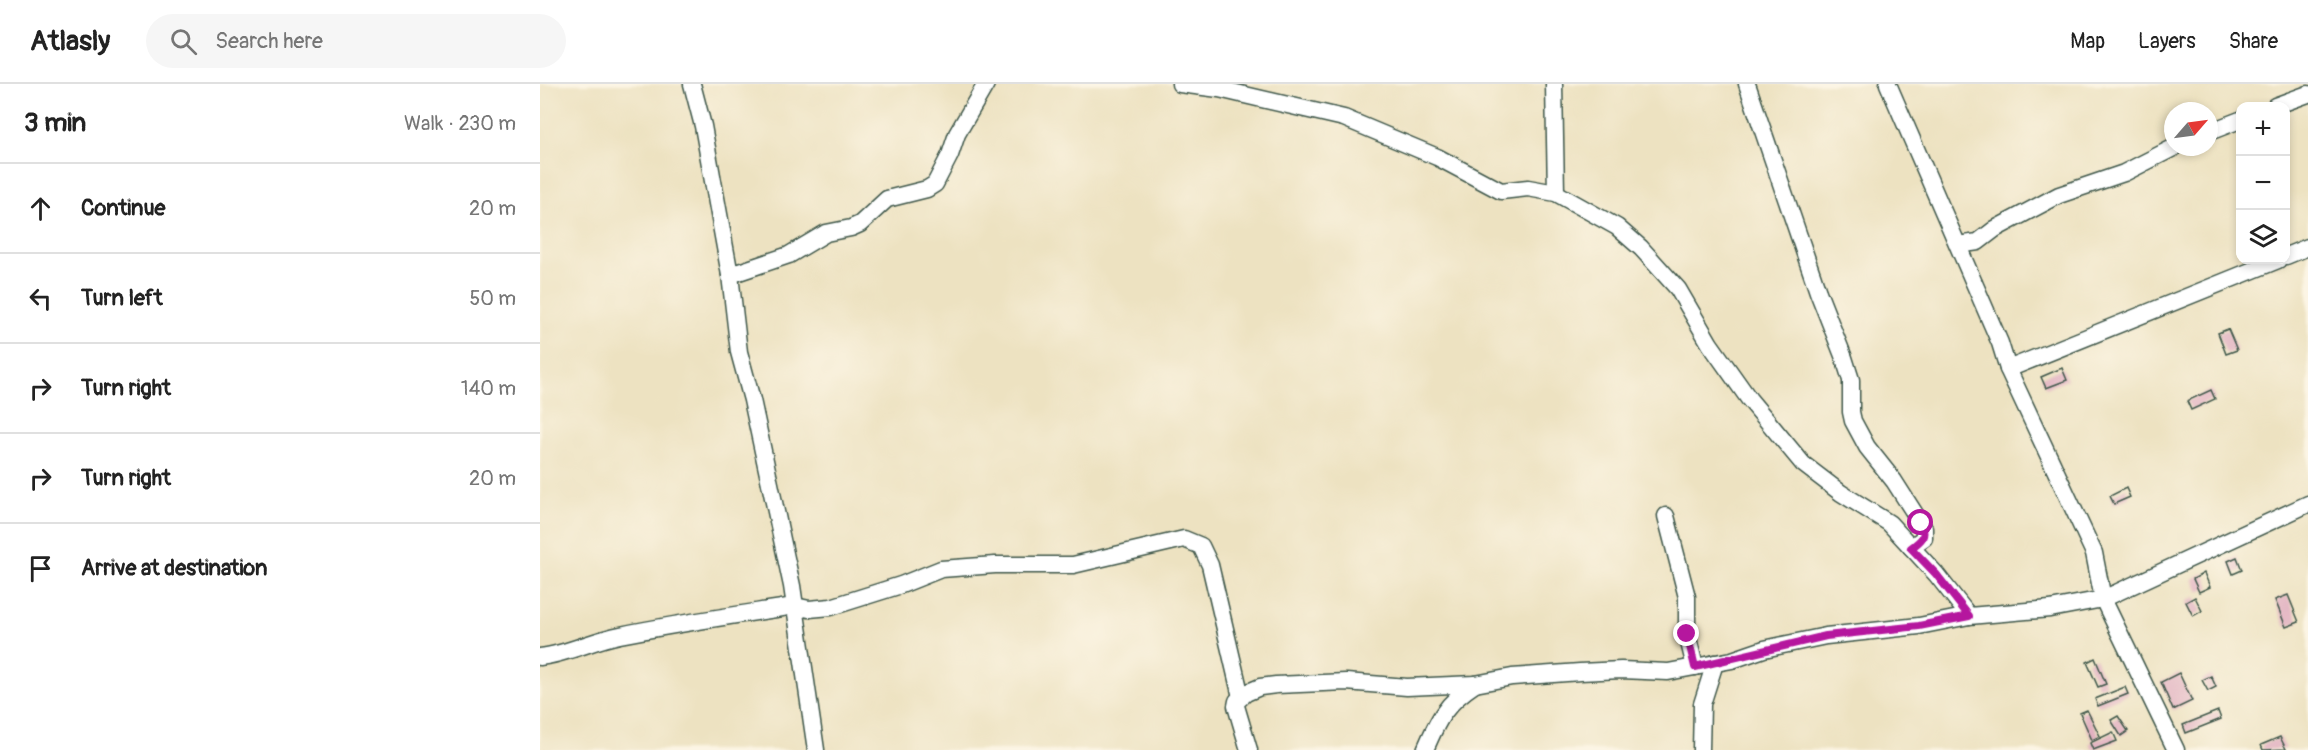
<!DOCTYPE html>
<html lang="en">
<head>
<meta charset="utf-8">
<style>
  :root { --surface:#fff; --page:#f6f6f6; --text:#222; --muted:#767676; --line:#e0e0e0 }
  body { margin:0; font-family:Pangolin,sans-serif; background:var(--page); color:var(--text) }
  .controls { position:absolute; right:18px; top:18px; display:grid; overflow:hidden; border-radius:12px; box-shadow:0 3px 9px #0003 }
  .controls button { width:54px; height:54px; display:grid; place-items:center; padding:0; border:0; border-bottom:2px solid var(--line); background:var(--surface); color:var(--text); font:30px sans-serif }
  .compass { position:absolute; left:1624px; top:18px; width:54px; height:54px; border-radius:50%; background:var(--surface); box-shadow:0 3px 9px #0003; rotate:62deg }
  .stop { position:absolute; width:18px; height:18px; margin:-14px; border:4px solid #b5179e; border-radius:50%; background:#fff }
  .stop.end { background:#b5179e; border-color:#fff; box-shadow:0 2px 6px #0008 }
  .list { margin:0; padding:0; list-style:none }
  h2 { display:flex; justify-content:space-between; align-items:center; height:78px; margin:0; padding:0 24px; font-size:26px }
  h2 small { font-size:20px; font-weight:400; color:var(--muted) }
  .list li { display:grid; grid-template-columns:39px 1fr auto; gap:18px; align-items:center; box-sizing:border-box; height:90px; padding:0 24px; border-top:2px solid var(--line) }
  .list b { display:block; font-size:22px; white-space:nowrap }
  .list em { font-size:20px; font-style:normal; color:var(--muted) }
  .icon { flex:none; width:33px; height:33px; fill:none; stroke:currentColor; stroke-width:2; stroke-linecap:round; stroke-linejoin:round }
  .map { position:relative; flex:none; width:1768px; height:666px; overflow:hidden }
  header { display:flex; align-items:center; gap:36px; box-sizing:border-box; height:84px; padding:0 30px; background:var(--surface); border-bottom:2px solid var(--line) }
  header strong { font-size:28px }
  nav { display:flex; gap:33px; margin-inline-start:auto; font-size:21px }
  .search { width:420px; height:54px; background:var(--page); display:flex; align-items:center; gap:15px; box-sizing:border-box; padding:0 21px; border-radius:33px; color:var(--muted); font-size:22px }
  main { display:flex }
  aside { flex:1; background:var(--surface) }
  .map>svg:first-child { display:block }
  .building { fill:#e0aebf }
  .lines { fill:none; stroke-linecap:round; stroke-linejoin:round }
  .minor-casing { stroke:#3e5649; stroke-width:19 }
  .minor { stroke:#fff; stroke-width:16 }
  .route { stroke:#b5179e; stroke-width:8 }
</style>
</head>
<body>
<header>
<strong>Atlasly</strong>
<div class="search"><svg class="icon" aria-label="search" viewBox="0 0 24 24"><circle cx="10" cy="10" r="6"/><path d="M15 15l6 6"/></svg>Search here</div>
<nav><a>Map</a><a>Layers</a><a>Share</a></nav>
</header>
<main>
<aside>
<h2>3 min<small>Walk · 230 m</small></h2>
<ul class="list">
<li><svg class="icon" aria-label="ahead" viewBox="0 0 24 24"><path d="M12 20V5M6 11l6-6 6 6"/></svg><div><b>Continue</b></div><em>20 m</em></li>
<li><svg class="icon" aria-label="left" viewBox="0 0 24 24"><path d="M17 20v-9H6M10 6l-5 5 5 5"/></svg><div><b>Turn left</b></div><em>50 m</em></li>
<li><svg class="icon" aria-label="right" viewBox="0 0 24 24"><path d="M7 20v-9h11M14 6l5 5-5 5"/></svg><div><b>Turn right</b></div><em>140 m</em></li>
<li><svg class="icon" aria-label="right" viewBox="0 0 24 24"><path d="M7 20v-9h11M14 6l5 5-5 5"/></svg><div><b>Turn right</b></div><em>20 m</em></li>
<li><svg class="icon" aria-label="arrive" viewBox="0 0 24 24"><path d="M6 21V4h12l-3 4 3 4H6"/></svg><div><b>Arrive at destination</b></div></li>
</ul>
</aside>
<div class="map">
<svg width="1768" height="666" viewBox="0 0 1768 666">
  <rect width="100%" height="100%" fill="#fcf5e5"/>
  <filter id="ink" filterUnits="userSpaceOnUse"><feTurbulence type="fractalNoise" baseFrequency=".0167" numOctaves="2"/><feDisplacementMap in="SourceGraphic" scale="12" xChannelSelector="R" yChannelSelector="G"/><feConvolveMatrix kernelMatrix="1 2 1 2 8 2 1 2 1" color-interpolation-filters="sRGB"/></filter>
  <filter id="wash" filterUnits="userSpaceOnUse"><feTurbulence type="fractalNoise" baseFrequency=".008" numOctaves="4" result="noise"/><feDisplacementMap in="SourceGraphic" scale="24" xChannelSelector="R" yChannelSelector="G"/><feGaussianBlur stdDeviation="1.35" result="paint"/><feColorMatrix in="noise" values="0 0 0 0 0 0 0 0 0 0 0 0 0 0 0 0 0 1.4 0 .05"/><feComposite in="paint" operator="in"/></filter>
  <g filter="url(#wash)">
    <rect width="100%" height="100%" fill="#ede2c1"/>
    <g id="blocks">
      <g class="building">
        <path d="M1688,245L1697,266L1686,270L1678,249Z"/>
        <path d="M1522,284L1527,296L1506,304L1501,293Z"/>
        <path d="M1671,306L1675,315L1651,326L1647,317Z"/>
        <path d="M1586,404L1590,413L1574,420L1570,412Z"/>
        <path d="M1697,473L1702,486L1693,490L1688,477Z"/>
        <path d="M1664,489L1670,503L1659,508L1653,495Z"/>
        <path d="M1748,511L1759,538L1746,543L1735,516Z"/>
        <path d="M1655,513L1662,527L1653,532L1646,518Z"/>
        <path d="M1555,574L1566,600L1558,603L1547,578Z"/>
        <path d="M1639,589L1652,617L1633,626L1621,598Z"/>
        <path d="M1671,592L1676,603L1668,607L1662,596Z"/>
        <path d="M1585,603L1588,610L1558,622L1555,615Z"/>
        <path d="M1547,626L1560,652L1552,656L1540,629Z"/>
        <path d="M1678,627L1681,635L1646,649L1643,641Z"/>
        <path d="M1578,632L1588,647L1581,652L1571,636Z"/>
        <path d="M1573,648L1577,657L1553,666L1550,659Z"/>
        <path d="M1740,653L1746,665L1723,666L1721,661Z"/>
      </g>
    </g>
  </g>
  <g filter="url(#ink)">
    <use href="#blocks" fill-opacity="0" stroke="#3e5649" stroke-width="1.5"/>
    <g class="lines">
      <g class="minor-casing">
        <g id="minor">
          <path d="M152,0L163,42L190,191L199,268L212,316L252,502L276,666"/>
          <path d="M640,0L679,5L804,34L897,73L961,107L988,104L1016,109L1077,143L1101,164L1138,205L1170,260L1209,315L1263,380L1301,409L1349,439L1396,490L1429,532L1510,525L1563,515L1768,420"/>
          <path d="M1014,0L1016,109"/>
          <path d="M1207,0L1278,208L1304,274L1311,296V328L1313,337L1327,363L1354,397L1384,444V454L1371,463"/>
          <path d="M1348,0L1460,259L1468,285L1554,469L1563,515L1636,666"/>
          <path d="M1735,22L1768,10"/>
          <path d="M1669,48L1700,36"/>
          <path d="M1418,161L1438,158L1455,145L1519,111L1584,89L1635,63"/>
          <path d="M1746,172L1768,163"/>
          <path d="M190,191L249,171L286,149L311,144L320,140L347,115L387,105L395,100L410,71L417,50L446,0"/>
          <path d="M1468,285L1738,176"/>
          <path d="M1126,432L1147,513V550L1155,583"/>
          <path d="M0,573C28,570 53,556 80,551C138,539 197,531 255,522L269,525L291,523L361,501L401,485L455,481H533L644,455L661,462L670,481L701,613"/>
          <path d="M709,666L696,622L697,617L706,609L720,603L736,601L806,598L867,603L935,600L972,593L1040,588L1081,586L1128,588L1192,576L1224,565L1286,552L1379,542L1429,532"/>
          <path d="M885,666C898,635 906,619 935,600"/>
          <path d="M1161,666L1162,620L1175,579"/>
        </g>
      </g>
      <use href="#minor" class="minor"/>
    </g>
  </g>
  <g class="lines" filter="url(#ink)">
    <path class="route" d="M1147,550L1155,583L1286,552L1379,542L1429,532L1396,490L1371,464C1382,456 1387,452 1381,439"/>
  </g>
</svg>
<div class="controls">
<button>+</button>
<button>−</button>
<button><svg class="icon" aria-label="layers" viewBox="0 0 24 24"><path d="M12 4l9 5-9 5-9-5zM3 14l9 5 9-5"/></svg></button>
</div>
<svg class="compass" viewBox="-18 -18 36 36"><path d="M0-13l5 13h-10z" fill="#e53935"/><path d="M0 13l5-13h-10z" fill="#767676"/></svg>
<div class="stop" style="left:1381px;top:439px"></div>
<div class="stop end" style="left:1147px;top:550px"></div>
</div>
</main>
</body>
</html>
